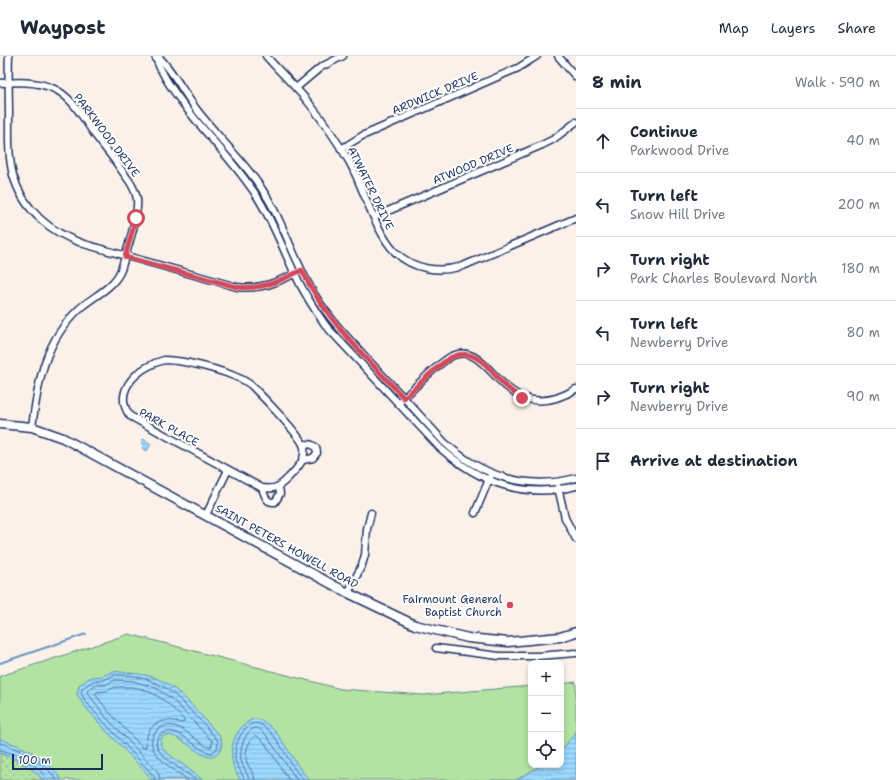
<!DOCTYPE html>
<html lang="en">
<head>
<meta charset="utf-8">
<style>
  :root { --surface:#fff; --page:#f6f6f7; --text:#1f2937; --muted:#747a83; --line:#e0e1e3 }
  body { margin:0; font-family:"Shantell Sans",sans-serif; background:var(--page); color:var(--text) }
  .controls { position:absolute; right:12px; bottom:12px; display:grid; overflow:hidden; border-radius:8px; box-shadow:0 2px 6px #0003 }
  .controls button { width:36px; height:36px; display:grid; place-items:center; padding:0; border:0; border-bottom:1px solid var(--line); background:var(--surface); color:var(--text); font:20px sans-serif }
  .scale { position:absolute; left:12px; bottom:10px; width:91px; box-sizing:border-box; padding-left:4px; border:2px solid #1b2f5e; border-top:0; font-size:11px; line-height:14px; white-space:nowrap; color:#1b2f5e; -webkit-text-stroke:3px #fff; paint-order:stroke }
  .stop { position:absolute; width:12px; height:12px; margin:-9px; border:3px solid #d1495b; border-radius:50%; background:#fff }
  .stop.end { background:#d1495b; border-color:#fff; box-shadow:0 1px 4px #0008 }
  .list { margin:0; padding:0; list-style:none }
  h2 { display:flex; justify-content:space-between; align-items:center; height:52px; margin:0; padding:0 16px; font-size:17px }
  h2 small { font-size:13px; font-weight:400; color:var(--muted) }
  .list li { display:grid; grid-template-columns:26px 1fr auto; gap:12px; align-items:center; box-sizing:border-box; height:64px; padding:0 16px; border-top:1px solid var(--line) }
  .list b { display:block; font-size:15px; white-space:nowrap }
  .list p { margin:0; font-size:13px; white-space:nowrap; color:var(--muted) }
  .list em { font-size:13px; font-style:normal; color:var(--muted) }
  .icon { flex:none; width:22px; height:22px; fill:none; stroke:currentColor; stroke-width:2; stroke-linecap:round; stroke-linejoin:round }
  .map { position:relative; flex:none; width:576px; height:724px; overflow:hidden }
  header { display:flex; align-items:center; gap:24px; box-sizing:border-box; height:56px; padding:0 20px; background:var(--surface); border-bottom:1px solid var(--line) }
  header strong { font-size:19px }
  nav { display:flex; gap:22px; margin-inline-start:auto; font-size:14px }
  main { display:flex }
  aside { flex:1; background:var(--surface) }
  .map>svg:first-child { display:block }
  .grass { fill:#b2e3a2; stroke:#668980 }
  .park { fill:url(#park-dots); stroke:#668980 }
  .water { fill:url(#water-rules); stroke:#6894bd }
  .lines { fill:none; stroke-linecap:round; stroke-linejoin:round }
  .shore { stroke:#4f739e; stroke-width:1 }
  .stream { stroke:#6894bd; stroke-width:2 }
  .street-casing { stroke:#1b2f5e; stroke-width:9 }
  .secondary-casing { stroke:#1b2f5e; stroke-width:11 }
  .street { stroke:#fff; stroke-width:6 }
  .secondary { stroke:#fff; stroke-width:8 }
  .route { stroke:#d1495b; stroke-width:5 }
  .poi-dot { fill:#d1495b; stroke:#fff; stroke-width:1.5 }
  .labels { text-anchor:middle; stroke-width:4; stroke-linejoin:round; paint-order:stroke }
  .street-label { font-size:11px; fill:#1b2f5e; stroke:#fff }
  .poi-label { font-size:11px; fill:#1b2f5e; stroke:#fff; text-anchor:end }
</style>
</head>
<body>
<header>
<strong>Waypost</strong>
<nav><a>Map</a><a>Layers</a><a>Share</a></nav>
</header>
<main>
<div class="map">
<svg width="576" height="724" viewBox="0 0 576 724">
  <defs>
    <pattern id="park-dots" width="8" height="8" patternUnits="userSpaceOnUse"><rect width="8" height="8" fill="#b2e3a2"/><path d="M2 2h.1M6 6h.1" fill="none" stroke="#98c38e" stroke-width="1.8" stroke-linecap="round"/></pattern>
    <pattern id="water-rules" width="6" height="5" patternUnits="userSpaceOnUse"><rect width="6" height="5" fill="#9cd8fd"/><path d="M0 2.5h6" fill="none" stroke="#86badb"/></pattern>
  </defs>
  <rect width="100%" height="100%" fill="#fbf1eb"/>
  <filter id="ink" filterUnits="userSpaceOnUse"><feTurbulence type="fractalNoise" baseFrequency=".025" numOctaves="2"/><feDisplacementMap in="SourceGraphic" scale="8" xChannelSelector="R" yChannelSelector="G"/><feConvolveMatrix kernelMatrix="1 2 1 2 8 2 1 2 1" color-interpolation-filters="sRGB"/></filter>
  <g filter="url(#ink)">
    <path class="grass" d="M129,578L341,633L423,639L531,630V709H561V628L576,626V724H47L37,710L0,690V620Z"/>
    <path class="park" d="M0,697C17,704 31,710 43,724H0Z"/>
    <g class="water">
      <path d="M143,383L151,388L147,395L143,393L142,385Z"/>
      <path d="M113,615C126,617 137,617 150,620C180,629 198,658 219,679C222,684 223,689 220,694C209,718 183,673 163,680L161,684V690L165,695L203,724H153L98,666L83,648L77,638L79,629L91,621L103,620Z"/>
      <path d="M253,663C279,663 291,708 310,724H241C225,705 230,674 253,663Z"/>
      <path d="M576,677V724H516L542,709H561V695C567,689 569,682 576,677Z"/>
      <path d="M0,683C29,693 43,699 62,724H43C31,710 17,704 0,697Z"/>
    </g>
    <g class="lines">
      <g class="shore">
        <path d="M116,631C121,631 127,631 132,631C155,634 169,648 184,664V666L182,667C162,660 145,668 146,691L143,692L109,656L95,638L97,636L106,635Z"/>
        <path d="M0,687C25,696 40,702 57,724"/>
        <path d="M0,694C12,695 44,711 46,724"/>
        <path d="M155,724L154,720L101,663L86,646L81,637L83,632L93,625L104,624L114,619L134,620L149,624L166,632L176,640L203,667L218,685L217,693L211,697C197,694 188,680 174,676C164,673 152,682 158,693C165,705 185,715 196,724"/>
        <path d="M160,724L158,716L105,660L87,636L88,634L95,629H105L115,624L133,625L156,632L173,644L213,686L211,691H208C196,685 188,674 174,670C169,669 161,670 157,674C138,695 175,714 188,724"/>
        <path d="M244,724C243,716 235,710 235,701C235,690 238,682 245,673C264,651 286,700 294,712C297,717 301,720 304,724"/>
        <path d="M249,724C248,716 242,712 241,704C239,695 245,673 256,672C260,672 263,676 266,679L297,724"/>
        <path d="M255,724C254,717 250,713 247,707C244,697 248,685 256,679L265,687L289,724"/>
      </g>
      <path class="stream" d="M0,607L86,578"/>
      <g class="street-casing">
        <g id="street">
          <path d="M9,0C8,20 9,41 9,61C9,80 8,100 13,119C23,154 51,177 84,188L237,231C261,234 278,226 298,216"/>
          <path d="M155,0C161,17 170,30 181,45C205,78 236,107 258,142C273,166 283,193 295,218C304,237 314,253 326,270L440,392C481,427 522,443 576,430"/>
          <path d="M158,0C173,15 184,37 197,54C221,85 250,111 270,146C287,177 297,211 316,241C331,265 351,285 370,306C395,332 420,359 444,386C481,420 526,435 576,422"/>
          <path d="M266,0C280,16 296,31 309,47C324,66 338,86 350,107C364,133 375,175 395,196C414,214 439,217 463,210L576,162"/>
          <path d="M558,0L576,21"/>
          <path d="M0,27C17,26 36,25 52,32C71,39 83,62 95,79C107,94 119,110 130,126C133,131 136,137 137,143C139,160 126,197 121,214C113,233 93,240 79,253C44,286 38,326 32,371"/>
          <path d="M296,32L321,11L343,0"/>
          <path d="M341,93L362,80L518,12L537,0"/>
          <path d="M374,161L542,89L554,83L576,66"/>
          <path d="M164,304C184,304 222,314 241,323C245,325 250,328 253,331C262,340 302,381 304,391C306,404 298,411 290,420C280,430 277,434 262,432L130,360C111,334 140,310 164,304Z"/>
          <path d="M402,344C414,332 438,307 452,300C493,281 501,377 576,333"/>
          <path d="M303,388C310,388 317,388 317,397L313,402L303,404"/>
          <path d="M558,431L565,462L576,483"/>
          <path d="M262,432C265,440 266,447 275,446L280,438L279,431"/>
          <path d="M475,457L490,421"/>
          <path d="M206,459L228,414"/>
          <path d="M348,537L362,509L365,499L367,473L371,457"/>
          <path d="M436,592L499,600H538L576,597"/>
        </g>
      </g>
      <g class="secondary-casing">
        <path id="secondary" d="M0,368L32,371L63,382L348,537L415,569L468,582L508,586L560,581L576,576"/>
      </g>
      <use href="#street" class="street"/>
      <use href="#secondary" class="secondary"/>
    </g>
  </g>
  <g class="lines" filter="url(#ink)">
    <path class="route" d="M136,162L125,201L237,231C262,234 280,225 302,214C325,264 367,302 404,342C413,334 422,325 431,317C449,301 464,288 486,309C498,322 506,333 522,342"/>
  </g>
  <circle class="poi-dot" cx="510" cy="549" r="4"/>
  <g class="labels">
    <g class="street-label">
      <text transform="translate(435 37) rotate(-23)" y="4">ARDWICK DRIVE</text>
      <text transform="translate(107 79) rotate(53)" y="4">PARKWOOD DRIVE</text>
      <text transform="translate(473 108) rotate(-23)" y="4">ATWOOD DRIVE</text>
      <text transform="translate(371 132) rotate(64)" y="4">ATWATER DRIVE</text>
      <text transform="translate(169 371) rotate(29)" y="4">PARK PLACE</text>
      <text transform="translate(287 490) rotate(29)" y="4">SAINT PETERS HOWELL ROAD</text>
    </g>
    <g class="poi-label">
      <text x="502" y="547">Fairmount General<tspan x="502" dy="13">Baptist Church</tspan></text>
    </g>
  </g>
</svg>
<div class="controls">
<button>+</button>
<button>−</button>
<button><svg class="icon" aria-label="locate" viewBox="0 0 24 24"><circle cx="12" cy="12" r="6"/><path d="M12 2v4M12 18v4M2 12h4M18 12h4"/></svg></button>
</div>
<div class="scale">100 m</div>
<div class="stop" style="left:136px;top:162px"></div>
<div class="stop end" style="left:522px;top:342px"></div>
</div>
<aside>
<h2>8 min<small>Walk · 590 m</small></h2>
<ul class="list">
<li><svg class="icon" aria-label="ahead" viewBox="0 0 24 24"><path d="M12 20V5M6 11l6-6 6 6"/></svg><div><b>Continue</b><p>Parkwood Drive</p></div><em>40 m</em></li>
<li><svg class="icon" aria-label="left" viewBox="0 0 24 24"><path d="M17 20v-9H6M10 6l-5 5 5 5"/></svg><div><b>Turn left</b><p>Snow Hill Drive</p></div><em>200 m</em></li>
<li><svg class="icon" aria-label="right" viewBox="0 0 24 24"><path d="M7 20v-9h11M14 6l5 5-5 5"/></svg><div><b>Turn right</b><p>Park Charles Boulevard North</p></div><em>180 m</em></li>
<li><svg class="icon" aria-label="left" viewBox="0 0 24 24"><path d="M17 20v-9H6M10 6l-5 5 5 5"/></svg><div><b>Turn left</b><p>Newberry Drive</p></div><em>80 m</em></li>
<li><svg class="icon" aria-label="right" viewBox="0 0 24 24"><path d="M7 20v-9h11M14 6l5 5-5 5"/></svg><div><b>Turn right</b><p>Newberry Drive</p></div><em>90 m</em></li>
<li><svg class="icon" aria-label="arrive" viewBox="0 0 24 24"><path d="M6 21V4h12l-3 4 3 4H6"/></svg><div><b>Arrive at destination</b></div></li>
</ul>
</aside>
</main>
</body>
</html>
